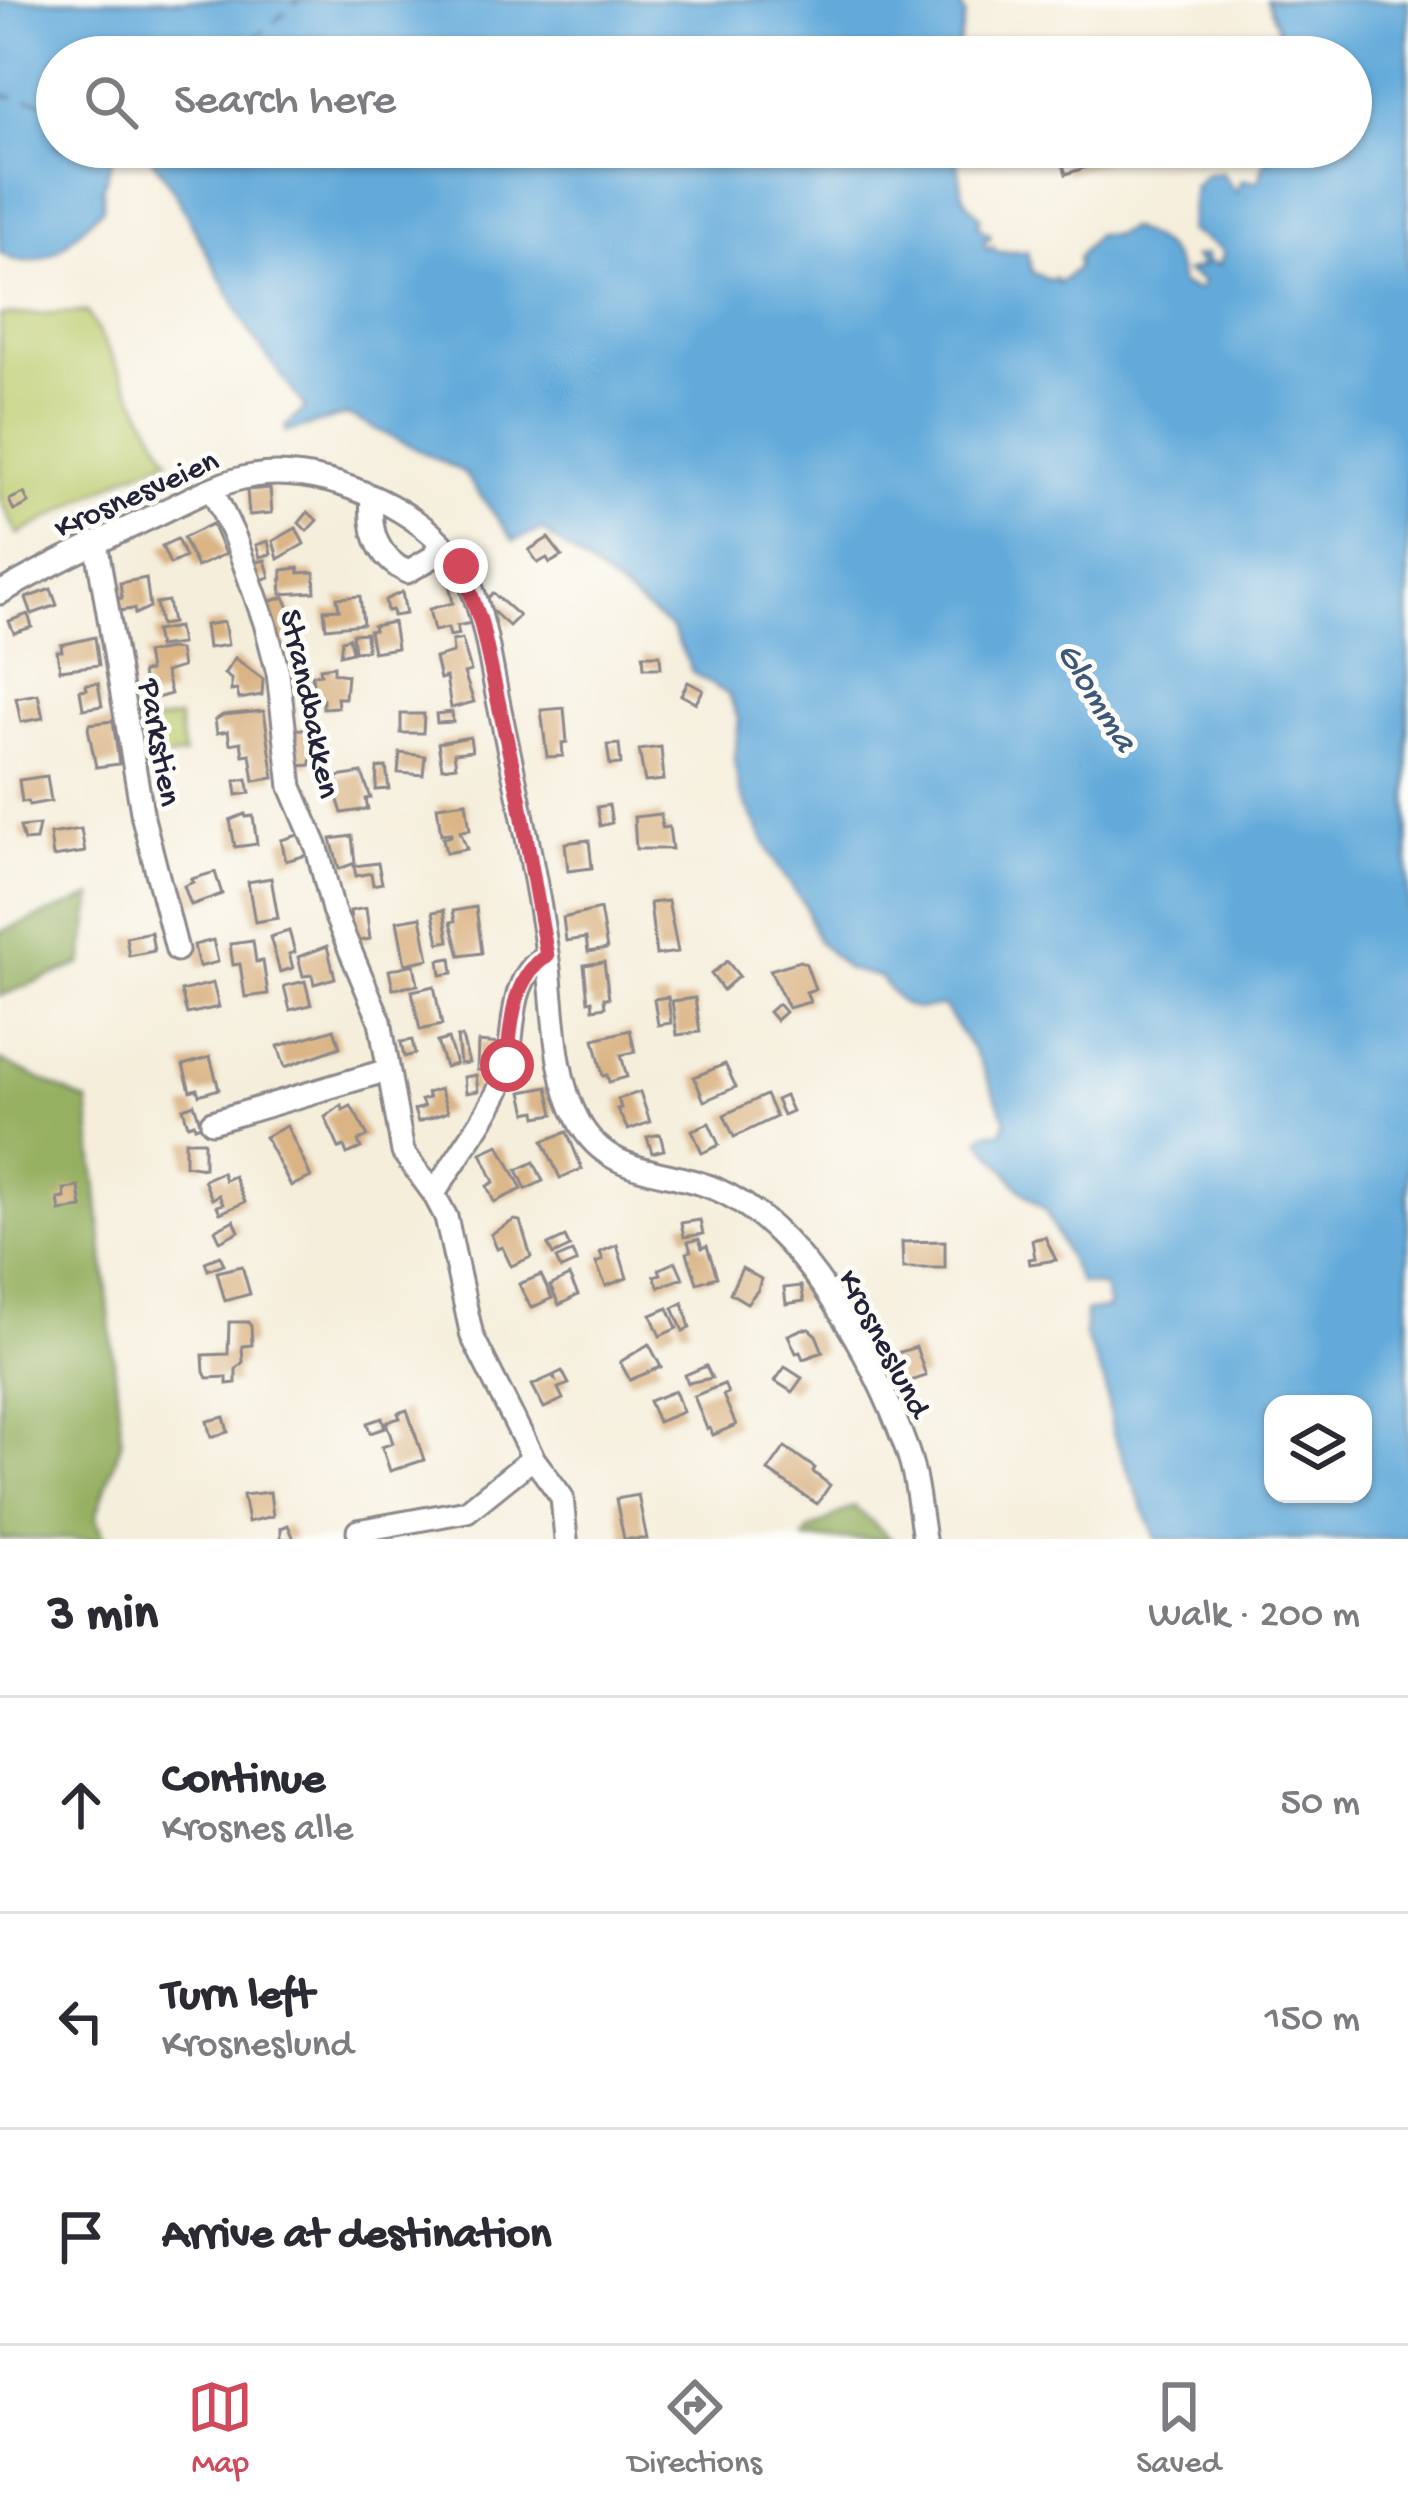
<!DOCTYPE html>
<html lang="en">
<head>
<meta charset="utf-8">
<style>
  :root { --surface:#fff; --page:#f2f2f3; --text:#2b2b33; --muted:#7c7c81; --line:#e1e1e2; --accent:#d1495b }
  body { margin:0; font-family:"Gochi Hand",sans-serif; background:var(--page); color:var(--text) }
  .controls { position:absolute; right:36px; bottom:36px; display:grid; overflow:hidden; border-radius:24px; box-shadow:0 3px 9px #0004 }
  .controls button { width:108px; height:108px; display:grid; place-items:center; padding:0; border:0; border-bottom:3px solid var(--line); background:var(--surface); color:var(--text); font:60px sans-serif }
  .stop { position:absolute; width:36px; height:36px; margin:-27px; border:9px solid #d1495b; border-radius:50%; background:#fff }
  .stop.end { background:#d1495b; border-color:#fff; box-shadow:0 3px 12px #0008 }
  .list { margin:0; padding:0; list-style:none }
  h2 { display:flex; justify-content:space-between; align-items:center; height:156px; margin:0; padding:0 48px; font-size:51px }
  h2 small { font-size:39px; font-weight:400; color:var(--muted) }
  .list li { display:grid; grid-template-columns:78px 1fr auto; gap:36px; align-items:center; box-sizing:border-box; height:216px; padding:0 48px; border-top:3px solid var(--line) }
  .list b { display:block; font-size:45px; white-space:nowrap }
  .list p { margin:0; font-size:39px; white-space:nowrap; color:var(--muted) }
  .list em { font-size:39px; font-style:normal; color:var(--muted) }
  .icon { flex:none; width:66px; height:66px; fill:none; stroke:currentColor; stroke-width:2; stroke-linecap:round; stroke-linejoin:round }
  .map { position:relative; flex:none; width:1408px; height:1539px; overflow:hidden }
  .search { position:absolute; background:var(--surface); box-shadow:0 3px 9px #0004; left:36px; right:36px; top:36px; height:132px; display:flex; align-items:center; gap:30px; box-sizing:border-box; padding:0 42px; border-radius:66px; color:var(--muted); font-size:45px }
  .sheet { height:804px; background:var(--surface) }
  nav { display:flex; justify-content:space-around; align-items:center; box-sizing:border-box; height:168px; border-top:3px solid var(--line); background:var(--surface); font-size:33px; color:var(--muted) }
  nav a { display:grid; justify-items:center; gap:6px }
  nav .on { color:var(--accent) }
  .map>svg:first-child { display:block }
  .green { fill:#bdcc6f; stroke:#707755; stroke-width:3 }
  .forest { fill:#96b062; stroke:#5c694e; stroke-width:3 }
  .water { fill:#64aada; stroke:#43668a; stroke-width:3; fill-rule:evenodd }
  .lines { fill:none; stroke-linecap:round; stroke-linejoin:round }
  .ferry { stroke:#3c587b; stroke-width:3; stroke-dasharray:15 12; stroke-linecap:butt }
  .building { fill:#dab485 }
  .minor-casing { stroke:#8c888b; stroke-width:27 }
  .minor { stroke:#fff; stroke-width:21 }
  .route { stroke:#d1495b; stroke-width:15 }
  .labels { text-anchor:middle; stroke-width:10; stroke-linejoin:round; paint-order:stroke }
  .street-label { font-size:33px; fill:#22223b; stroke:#fdfcf7 }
  .water-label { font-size:36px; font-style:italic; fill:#3c587b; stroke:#fdfcf7 }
</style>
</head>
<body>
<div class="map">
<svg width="1408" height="1539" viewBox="0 0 1408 1539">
  <rect width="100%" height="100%" fill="#fdfcf7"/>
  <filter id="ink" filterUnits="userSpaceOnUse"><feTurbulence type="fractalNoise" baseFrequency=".00833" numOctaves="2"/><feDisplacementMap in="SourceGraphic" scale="24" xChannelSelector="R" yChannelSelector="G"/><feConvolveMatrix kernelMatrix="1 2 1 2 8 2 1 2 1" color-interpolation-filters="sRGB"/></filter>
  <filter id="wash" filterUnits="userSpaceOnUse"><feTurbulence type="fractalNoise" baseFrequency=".004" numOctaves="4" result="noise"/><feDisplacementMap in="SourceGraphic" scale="48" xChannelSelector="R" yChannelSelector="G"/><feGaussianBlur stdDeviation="2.7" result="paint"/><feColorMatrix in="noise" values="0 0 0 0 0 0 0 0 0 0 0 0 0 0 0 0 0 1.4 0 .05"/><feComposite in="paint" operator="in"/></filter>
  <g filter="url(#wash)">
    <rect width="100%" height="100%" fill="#f5eedb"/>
    <g class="green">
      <path d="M87,312L169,459L128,475L18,535L0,499V315Z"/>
      <path d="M178,718L184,755L139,762L134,725Z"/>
    </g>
    <g class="forest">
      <path d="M93,896L82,964L0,996V932Z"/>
      <path d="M0,1060L88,1102L122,1440L96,1516L105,1539H0Z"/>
      <path d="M854,1506L891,1539H804L808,1531Z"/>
    </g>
    <g class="water">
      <path d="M0,0H959L965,16L956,57H57V147H116L103,187V208C72,235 45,280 0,253Z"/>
      <path d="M1266,0H1408V1539H1156L1113,1434L1105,1384L1085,1336V1312L1109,1308L1104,1287L1080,1283L1045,1210L1023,1192L980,1139L986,1133L1003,1131L1006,1120L978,1058L943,1006L916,1009L902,1004L879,977L847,969L817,940L804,904L777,865L740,793L734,761L739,721L729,695L693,673L672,629L542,530L514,541L463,472L347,415L286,432L285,427L305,408L250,333L174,191L149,154V147H946V154L953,151C961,165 959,179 963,194C967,205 976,210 981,219L977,223L985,233H989L991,238L984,241L987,250L993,247L997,252H1027L1032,272L1048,280L1055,278L1059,284L1077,268L1078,257L1096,235H1115L1129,228C1160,241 1177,250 1181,285L1199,290L1203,281L1186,272L1203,266L1194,257L1206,255L1207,262L1218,265L1223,254L1220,248L1189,231L1194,186L1205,175L1221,172L1236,192L1242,180L1259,181L1265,158L1270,160L1271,147H1351V57L1283,55L1282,47L1272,40L1278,28ZM1273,1404H1363V1494H1273Z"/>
    </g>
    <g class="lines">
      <g class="ferry">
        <path d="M232,57L300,0"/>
        <path d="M0,95L57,104"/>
      </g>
    </g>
    <g id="blocks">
      <g class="building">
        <path d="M1057,147H1063L1069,165L1105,153L1103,147H1111L1114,158L1066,174Z"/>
        <path d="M270,488L272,513L249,515L247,490Z"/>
        <path d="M24,493L29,503L14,511L9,500Z"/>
        <path d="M308,512L317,520L307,531L299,523Z"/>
        <path d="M212,524L225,554L197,567L183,538Z"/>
        <path d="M296,528L304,544L278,559L273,541Z"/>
        <path d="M548,538L562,556L550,563L547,558L538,563L529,550Z"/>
        <path d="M177,539L185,557L170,564L162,546Z"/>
        <path d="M268,541L271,554L260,557L256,545Z"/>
        <path d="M265,560L270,577L257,581L252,563Z"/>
        <path d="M299,568V573L314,572L315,592L281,594L282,570Z"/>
        <path d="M461,577L471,623L457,626L459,634L450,636L448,628L434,631L429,609L453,603L448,580Z"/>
        <path d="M146,578L150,607L135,614L134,609L117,611L115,599L122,598L120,583Z"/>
        <path d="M51,589L57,605L32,614L26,598Z"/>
        <path d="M402,592L406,614L393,616L392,610L387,611L385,600Z"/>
        <path d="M493,593L519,616L509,626L484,603Z"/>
        <path d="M360,596L363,624L326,628L324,610L339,609L337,598Z"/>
        <path d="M284,597L294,618L291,622L295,639L283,645L276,644L265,603Z"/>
        <path d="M168,601L172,623L160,625L156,603Z"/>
        <path d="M28,614L32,627L14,633L9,621Z"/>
        <path d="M224,622L228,645L208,648L205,625Z"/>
        <path d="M393,622L397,648L373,652L369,631L374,630L373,626Z"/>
        <path d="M178,627L181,644L158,647L155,631Z"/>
        <path d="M366,633L367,650L354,651L352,634Z"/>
        <path d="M95,637L99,665L60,670L57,651H62L61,645Z"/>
        <path d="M349,638L352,652L340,655L342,640Z"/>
        <path d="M462,639L471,671L464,673L474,702L451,708L446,677L440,679L435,658L453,653L452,641Z"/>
        <path d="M170,649L179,650L182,667L165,672L171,694L146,701L142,672L149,671L146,653Z"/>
        <path d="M643,655H660L661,668H644Z"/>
        <path d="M235,658L263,679L262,695L239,699L237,690L231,691V679L224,674Z"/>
        <path d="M334,666V673L347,675L345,698H337L338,707L323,708V700L315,701L312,675L321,674L320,668Z"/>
        <path d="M688,682L703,690L696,703L681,695Z"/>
        <path d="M98,683L102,706L83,709L80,690L87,689L86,684Z"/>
        <path d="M38,694L43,718L21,722L16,698Z"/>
        <path d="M564,708L567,742L562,743L563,756L547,757L541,710Z"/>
        <path d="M264,711L274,778L254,781L250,754L243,755L241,742L230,744L228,731L217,733L215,720L223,715Z"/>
        <path d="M452,712L453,722L437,723L436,714Z"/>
        <path d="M401,714H424L423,733H401Z"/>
        <path d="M113,721L119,764L96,767L88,728L90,724Z"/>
        <path d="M312,728L311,765L298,766L292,730Z"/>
        <path d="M470,737L472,751L454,753L456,766L442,768L438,743Z"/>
        <path d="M619,744L621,764L610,765L607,745Z"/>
        <path d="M661,747L664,780L645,782L639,750Z"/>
        <path d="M400,753L425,756L423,775L398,773Z"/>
        <path d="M386,767L389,789L376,790L377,768Z"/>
        <path d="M362,773L371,798L366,799L368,809L342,813L334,788L338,787L337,777Z"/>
        <path d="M47,776L51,801L29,805L28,801L22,802L19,780Z"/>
        <path d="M247,779L250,793L237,795L235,781Z"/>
        <path d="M466,802L470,830L460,831L467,849L446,853L443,838L451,836V833L441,834L437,806Z"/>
        <path d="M609,805L612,823L600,826L597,807Z"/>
        <path d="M245,814L246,817L253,816L257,844L235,847L230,820Z"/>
        <path d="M661,814L662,828L669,827L672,849H636L634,817Z"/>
        <path d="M39,825L36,840L24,841L20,827Z"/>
        <path d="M81,829L85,852L53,857L50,834Z"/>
        <path d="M301,834L307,855L286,861L281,840Z"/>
        <path d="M352,836L355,863L339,869L331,839Z"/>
        <path d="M589,840L592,868L568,871L565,843Z"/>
        <path d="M378,863L382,883L373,885L371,873L356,876L354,866Z"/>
        <path d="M215,872L222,894L191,905L184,886L193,882L191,879Z"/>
        <path d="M271,878L278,918L255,922L248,882Z"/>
        <path d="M668,901L678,952L656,955L650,903Z"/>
        <path d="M476,907L482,953L460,956L451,922L455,921L453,911Z"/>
        <path d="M366,908L370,939L354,942L350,911Z"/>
        <path d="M600,909L607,949L588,952L586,938L566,941L563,918Z"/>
        <path d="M444,910L449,941L439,943L433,912Z"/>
        <path d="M421,917L429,959L405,964L397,921Z"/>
        <path d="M289,931L295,952L289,954L293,968L280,972L270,937Z"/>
        <path d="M151,932L154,951L129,956L126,937Z"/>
        <path d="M213,940L218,962L199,967L194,945Z"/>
        <path d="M253,941L256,962L263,961L268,994L245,997L240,964L233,965L230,944Z"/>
        <path d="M327,946L335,978L314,984L312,975L303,976L298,957Z"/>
        <path d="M451,958L453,973L441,975L439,960Z"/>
        <path d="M727,961L739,976L723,990L711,974Z"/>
        <path d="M800,961L806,964L815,989L806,992L810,1002L788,1008L770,970Z"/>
        <path d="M604,962L609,998H604L605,1007L593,1009L592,1000L588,1001L584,965Z"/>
        <path d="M414,964L418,985L393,989L389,970Z"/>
        <path d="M305,981L311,1005L290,1010L284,986Z"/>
        <path d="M213,983L219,1007L187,1014L181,991Z"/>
        <path d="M434,986L442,1025L420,1030L412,991Z"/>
        <path d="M668,997L671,1023L658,1025L654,999Z"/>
        <path d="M695,998L700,1032L677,1035L672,1001Z"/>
        <path d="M778,1004L785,1012L776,1020L769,1012Z"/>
        <path d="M334,1029L340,1047L285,1067L278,1046Z"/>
        <path d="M630,1030L635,1052L621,1055L627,1077L609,1082L607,1075L603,1076L594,1039Z"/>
        <path d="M457,1037H462L469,1063L460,1064Z"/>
        <path d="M448,1039L456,1064L445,1067L437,1042Z"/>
        <path d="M412,1040L415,1054L404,1057L401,1042Z"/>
        <path d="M478,1042L501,1044L500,1071L477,1070Z"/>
        <path d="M210,1057L219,1089L199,1095L197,1089L190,1091L183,1065Z"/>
        <path d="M725,1064L736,1087L704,1101L694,1077Z"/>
        <path d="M476,1075L478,1091L466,1093L464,1077Z"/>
        <path d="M548,1087L554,1114L537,1117L536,1111L527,1113L522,1092Z"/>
        <path d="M440,1089L448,1112L418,1122L414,1110L424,1107L421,1100L429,1098L427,1093Z"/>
        <path d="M640,1092L650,1122L628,1130L617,1109L621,1108L618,1099Z"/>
        <path d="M766,1095L776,1117L734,1137L724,1115Z"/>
        <path d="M785,1096L792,1111L783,1115L776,1100Z"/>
        <path d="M194,1104L201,1125L195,1127L194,1123L188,1125L183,1108Z"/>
        <path d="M342,1105L343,1110L351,1106L368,1136L358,1141L361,1148L347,1154L344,1146L339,1148L325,1117Z"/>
        <path d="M709,1123L719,1145L702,1153L692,1130Z"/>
        <path d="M287,1126L311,1177L291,1186L265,1137Z"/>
        <path d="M567,1132L582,1169L560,1178L543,1141Z"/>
        <path d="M660,1134L664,1150L652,1153L647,1137Z"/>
        <path d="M185,1141H204V1168L185,1165Z"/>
        <path d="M499,1145L522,1189L494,1202L487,1186L494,1182L481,1153Z"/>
        <path d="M534,1162L543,1181L526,1189L517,1170Z"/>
        <path d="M222,1172L225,1180L234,1176L245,1202L220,1213L217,1206L223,1204L219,1195L212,1199L204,1180Z"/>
        <path d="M79,1187L82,1208L60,1211L58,1199L65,1198L64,1189Z"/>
        <path d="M234,1220L239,1231L220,1241L215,1230Z"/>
        <path d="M514,1220L520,1221L531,1257L511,1266L502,1247L497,1249L491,1234Z"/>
        <path d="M700,1220L703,1234L684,1237L681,1223Z"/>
        <path d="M565,1237L570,1247L553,1255L548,1245Z"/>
        <path d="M1045,1237L1056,1260L1030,1264L1029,1259L1035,1258L1032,1240Z"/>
        <path d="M699,1239L702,1248L707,1246L717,1277L697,1283L687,1253L691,1251L688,1242Z"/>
        <path d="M945,1241V1268H903L902,1242Z"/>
        <path d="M617,1245L627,1278L606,1286L596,1263L603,1260L600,1252Z"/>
        <path d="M572,1252L577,1262L561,1269L556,1259Z"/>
        <path d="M220,1256L224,1264L208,1270L205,1262Z"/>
        <path d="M676,1262L683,1278L659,1287L654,1276L661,1274L659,1269Z"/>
        <path d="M242,1266L250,1294L225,1301L217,1272Z"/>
        <path d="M742,1268L761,1279L758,1290L747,1303L730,1293Z"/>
        <path d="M541,1275L552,1298L531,1308L519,1284Z"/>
        <path d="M569,1276L578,1295L559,1305L550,1286Z"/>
        <path d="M801,1286L804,1301L786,1304L784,1288Z"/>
        <path d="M683,1303L690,1328L683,1331L673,1308Z"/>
        <path d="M668,1308L677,1328L660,1336L651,1315Z"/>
        <path d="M229,1322H248L251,1326L252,1345L242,1346L243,1362L236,1369V1383L227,1384V1377L207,1378L204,1372L203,1355L228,1354Z"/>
        <path d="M802,1329H809L816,1335L823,1352L803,1359L800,1352L796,1353L788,1335Z"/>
        <path d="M649,1344L661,1367L630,1380L620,1362Z"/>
        <path d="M916,1347L926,1376L889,1388L881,1358Z"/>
        <path d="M706,1366L712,1378L688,1383L685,1375Z"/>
        <path d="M785,1367L802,1378L792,1392L775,1381Z"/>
        <path d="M562,1371L569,1384L558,1388L563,1399L544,1408L532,1385L552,1376L555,1379L554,1375Z"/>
        <path d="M724,1384L728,1393L723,1395L736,1425L713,1435L710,1428L707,1429L694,1396Z"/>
        <path d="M675,1391L683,1412L658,1422L649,1401Z"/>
        <path d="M407,1410L424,1460L390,1471L382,1447L393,1443L386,1422L400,1418L398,1413Z"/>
        <path d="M224,1417L228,1432L211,1437L207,1421Z"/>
        <path d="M382,1418L385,1428L370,1433L367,1423Z"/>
        <path d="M785,1447L815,1468L813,1472L830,1485L817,1504L768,1471Z"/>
        <path d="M270,1492L273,1516L248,1522L243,1495Z"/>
        <path d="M638,1495L647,1539H624L616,1499Z"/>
        <path d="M288,1525L294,1539H281V1528Z"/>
      </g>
    </g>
  </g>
  <g filter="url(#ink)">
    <use href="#blocks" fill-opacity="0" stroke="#8c888b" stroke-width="3"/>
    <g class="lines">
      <g class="minor-casing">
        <g id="minor">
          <path d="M212,489L235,538L265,623L278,673L291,787L317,848L333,910L380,1021L403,1152L434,1194L446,1217L472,1336L533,1458L562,1497L566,1539"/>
          <path d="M96,542L143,818L177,950"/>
          <path d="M440,542C453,555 464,568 471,586C487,627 492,675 502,719C519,799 537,879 548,960C555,1012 553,1074 578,1120C608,1178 666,1167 718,1190C805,1228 876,1364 907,1450C917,1478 919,1509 924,1539"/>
          <path d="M0,593C51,563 105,539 158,514C188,500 220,481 253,476C312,465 399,499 440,542L433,557L407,572C377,557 369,531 372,499"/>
          <path d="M212,1122L388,1070"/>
          <path d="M434,1194C454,1160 494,1109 505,1074C517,1034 505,980 547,955"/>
          <path d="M358,1531L467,1511L533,1458"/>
        </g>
      </g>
      <use href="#minor" class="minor"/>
    </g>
  </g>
  <g class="lines" filter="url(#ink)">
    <path class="route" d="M461,566L481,623L519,796L547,956C511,978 511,1027 507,1065"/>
  </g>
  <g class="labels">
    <g class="street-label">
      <text transform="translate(135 491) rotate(-24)" y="12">Krosnesveien</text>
      <text transform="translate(313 703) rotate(78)" y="12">Strandbakken</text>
      <text transform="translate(163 742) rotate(80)" y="12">Parkstien</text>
      <text transform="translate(887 1342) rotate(62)" y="12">Krosneslund</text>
    </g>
    <g class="water-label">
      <text transform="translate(1100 695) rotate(58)" y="13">Glomma</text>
    </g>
  </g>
</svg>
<div class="controls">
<button><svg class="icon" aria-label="layers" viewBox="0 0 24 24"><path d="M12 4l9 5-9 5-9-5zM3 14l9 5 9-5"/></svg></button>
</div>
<div class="stop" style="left:507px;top:1065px"></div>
<div class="stop end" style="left:461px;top:566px"></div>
<div class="search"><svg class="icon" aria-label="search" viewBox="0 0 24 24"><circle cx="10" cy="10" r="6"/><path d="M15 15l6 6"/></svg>Search here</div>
</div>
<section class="sheet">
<h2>3 min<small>Walk · 200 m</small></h2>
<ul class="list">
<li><svg class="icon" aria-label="ahead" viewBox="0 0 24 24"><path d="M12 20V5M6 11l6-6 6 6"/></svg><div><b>Continue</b><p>Krosnes alle</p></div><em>50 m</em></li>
<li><svg class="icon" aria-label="left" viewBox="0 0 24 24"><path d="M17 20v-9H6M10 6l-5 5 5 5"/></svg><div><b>Turn left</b><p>Krosneslund</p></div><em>150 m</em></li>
<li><svg class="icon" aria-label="arrive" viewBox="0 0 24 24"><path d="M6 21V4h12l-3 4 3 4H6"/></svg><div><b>Arrive at destination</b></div></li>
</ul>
</section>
<nav>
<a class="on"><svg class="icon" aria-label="map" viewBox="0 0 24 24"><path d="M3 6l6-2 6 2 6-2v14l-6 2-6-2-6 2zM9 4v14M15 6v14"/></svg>Map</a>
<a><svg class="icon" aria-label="directions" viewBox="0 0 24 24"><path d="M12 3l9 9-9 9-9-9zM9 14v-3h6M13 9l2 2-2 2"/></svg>Directions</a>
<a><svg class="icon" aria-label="saved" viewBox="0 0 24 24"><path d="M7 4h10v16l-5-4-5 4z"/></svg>Saved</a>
</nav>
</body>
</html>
